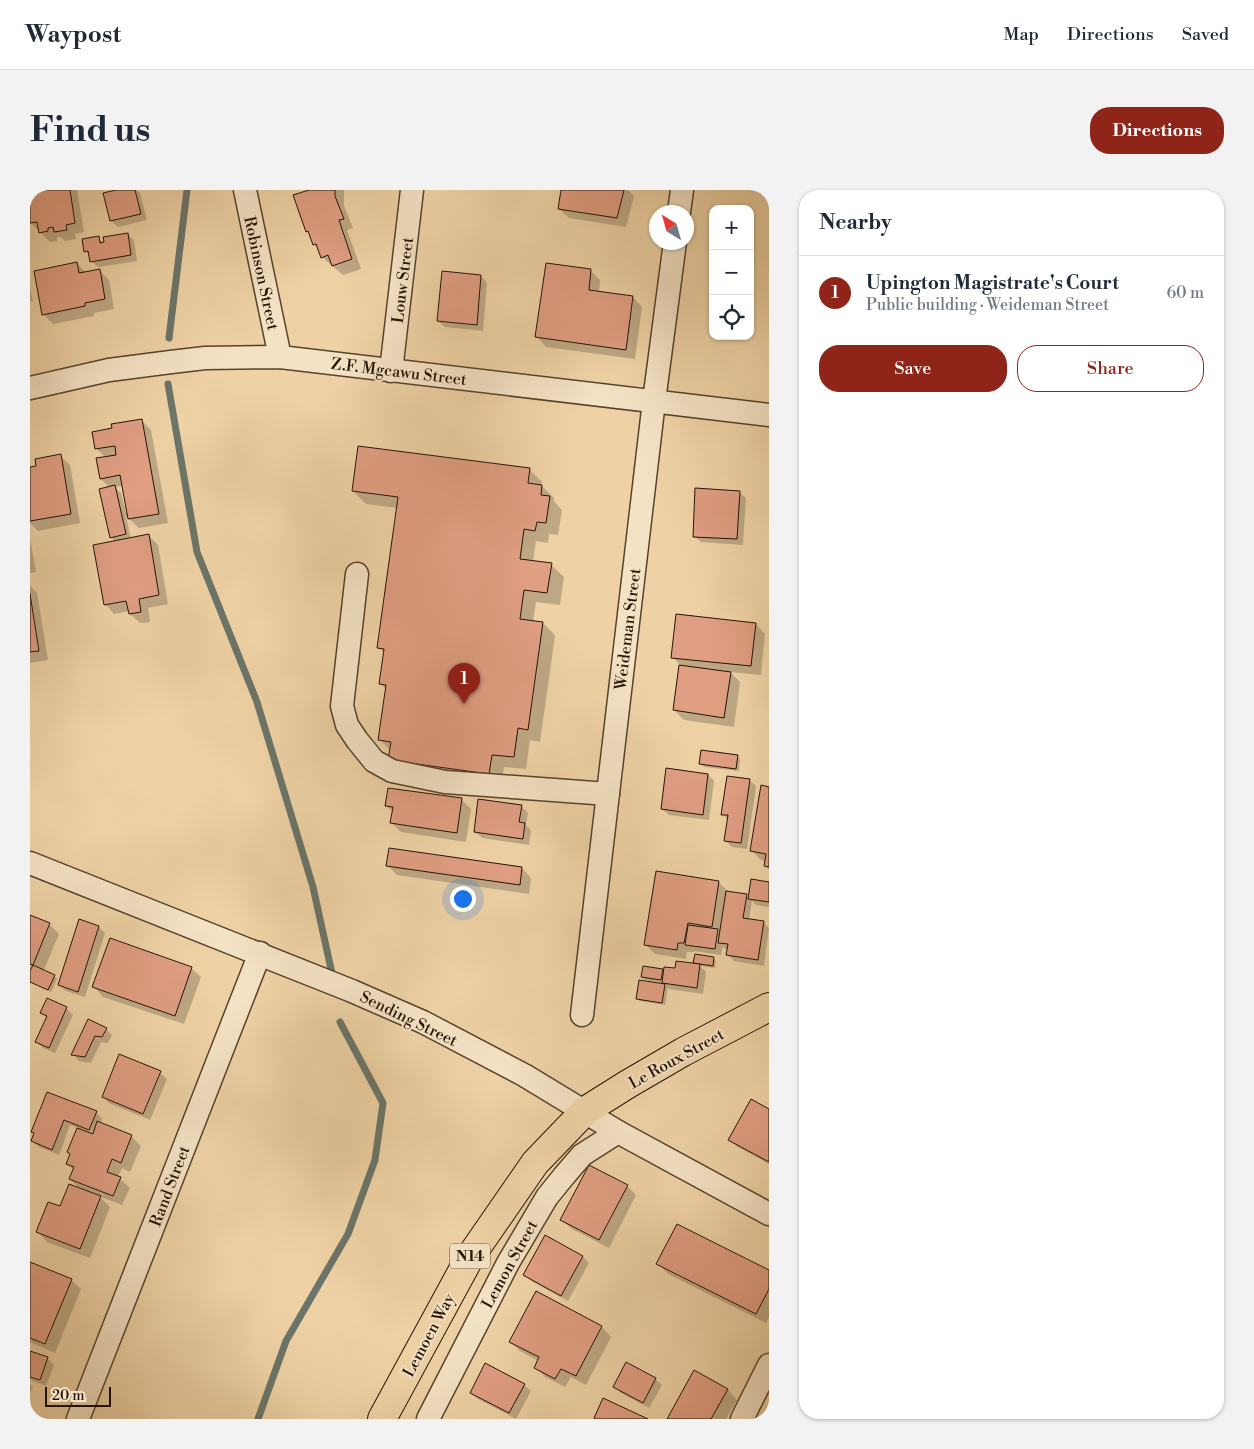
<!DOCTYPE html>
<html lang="en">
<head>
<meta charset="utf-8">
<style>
  :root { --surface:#fff; --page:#f2f2f3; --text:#1f2937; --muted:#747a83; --line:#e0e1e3; --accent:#8f2418 }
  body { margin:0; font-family:"Libre Bodoni",serif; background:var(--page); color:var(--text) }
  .controls { position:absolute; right:15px; top:15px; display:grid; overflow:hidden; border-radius:10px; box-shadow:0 1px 4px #0004 }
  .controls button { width:45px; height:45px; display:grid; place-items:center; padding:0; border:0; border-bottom:1px solid var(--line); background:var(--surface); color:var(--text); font:25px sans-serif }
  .compass { position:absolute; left:619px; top:15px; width:45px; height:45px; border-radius:50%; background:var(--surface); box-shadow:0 1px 4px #0004; rotate:323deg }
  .scale { position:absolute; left:15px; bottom:12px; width:66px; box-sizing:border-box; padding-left:5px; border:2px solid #251305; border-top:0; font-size:14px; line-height:18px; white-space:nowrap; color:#251305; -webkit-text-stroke:4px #f4e2c4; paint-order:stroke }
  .you { position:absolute; left:432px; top:708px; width:18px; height:18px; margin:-12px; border:4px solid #fff; border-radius:50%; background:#1a73e8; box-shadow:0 0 0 8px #1a73e833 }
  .badge { display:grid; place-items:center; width:32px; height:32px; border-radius:50%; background:var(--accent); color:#fff; font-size:16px; font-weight:700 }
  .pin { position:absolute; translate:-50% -41px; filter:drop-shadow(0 1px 2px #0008) }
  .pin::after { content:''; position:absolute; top:26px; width:18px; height:15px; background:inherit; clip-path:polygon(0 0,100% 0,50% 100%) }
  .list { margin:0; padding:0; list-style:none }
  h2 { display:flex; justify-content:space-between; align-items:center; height:65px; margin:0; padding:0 20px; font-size:21px }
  h2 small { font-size:16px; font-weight:400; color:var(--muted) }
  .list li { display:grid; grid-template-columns:32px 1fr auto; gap:15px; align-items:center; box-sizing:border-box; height:75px; padding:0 20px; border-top:1px solid var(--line) }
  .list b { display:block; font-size:19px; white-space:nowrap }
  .list p { margin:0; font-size:16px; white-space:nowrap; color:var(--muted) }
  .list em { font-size:16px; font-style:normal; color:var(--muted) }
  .actions { display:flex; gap:10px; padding:15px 20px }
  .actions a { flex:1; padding:11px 0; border:1px solid var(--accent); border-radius:20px; text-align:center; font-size:18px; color:var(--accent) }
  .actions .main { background:var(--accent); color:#fff }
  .icon { flex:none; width:28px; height:28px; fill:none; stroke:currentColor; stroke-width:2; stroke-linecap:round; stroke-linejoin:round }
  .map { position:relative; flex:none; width:739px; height:1229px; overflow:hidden; border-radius:20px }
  header { display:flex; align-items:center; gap:30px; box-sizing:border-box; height:70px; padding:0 25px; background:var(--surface); border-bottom:1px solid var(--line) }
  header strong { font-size:24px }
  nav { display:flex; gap:28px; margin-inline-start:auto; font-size:18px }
  .intro { display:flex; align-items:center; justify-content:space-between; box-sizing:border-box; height:120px; padding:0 30px }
  h1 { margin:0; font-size:35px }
  .button { padding:12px 22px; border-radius:20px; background:var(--accent); color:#fff; font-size:18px; font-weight:700 }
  main { display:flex; gap:30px; padding:0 30px }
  aside { flex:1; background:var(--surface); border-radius:20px; box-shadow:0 1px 4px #0004 }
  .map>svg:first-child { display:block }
  .shadow { fill:#0003; fill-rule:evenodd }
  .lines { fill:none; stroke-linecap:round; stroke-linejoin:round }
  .stream { stroke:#6b7569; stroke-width:7 }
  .building { fill:#e09e82; stroke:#251305 }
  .minor-casing { stroke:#57432d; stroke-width:25 }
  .highway-casing { stroke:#251305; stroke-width:30 }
  .minor { stroke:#f4e2c4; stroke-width:22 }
  .highway { stroke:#eed2a5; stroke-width:28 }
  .labels { text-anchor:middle; stroke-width:4; stroke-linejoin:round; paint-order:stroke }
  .shield { fill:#f4e2c4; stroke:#63513e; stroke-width:1 }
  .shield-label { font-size:15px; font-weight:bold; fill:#251305 }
  .street-label { font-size:16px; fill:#251305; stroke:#f4e2c4 }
</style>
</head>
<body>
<header>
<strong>Waypost</strong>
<nav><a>Map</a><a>Directions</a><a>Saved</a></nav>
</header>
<div class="intro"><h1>Find us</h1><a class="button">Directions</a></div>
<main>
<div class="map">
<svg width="739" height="1229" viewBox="0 0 739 1229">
  <rect width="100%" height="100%" fill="#eed2a5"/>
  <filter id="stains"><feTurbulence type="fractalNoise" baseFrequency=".004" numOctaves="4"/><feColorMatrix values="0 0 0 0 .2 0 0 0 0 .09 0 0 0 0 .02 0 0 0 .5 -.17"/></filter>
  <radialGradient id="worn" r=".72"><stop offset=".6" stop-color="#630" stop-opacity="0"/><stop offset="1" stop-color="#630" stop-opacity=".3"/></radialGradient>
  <g class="shadow">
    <path d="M0,0H47L54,42L45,44L46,49L35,51L30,47H27V51L20,52L1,33Z"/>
    <path d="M91,0H106L110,3L117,30L88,37L81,31Z"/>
    <path d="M282,0H314V16L323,38L317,40L331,79L313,85L292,67L290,61L284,54L280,44L277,41Z"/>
    <path d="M532,0H598L604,6L596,37L539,28L529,19Z"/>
    <path d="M98,44L104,51L107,71L68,77L61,71V66L55,61L68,48L76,55Z"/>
    <path d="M47,73L56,83L69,80L79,90L84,119L64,123V126L23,134L13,124Z"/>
    <path d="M560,80L570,90L569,103L603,107L612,117L605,169L516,157L507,147Z"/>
    <path d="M413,83L451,86L457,93L453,141L415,137L408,131Z"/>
    <path d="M0,99L3,111H0Z"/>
    <path d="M111,230L121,240L138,333L109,338L96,326L101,349L119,346L128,355L138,414L118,418L120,432L110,433L100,424L99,421L84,424L75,414L86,352L81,347L80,298L71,289L76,268L67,259L83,239ZM93,296L98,322L96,323L91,303L85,297Z"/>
    <path d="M30,266L40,275L50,333L8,341L0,333V278L7,277Z"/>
    <path d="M499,279L512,292L511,295L524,308V311L532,320L528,345L519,344L518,353L506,351L503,372L521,375L534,387L530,415L506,412L503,432L513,433L525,445L510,552L500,550L496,579L474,577L471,596L372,583L361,561L350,550L357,500L351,494L355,464L348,457L368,318L336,314L323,301Z"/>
    <path d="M709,302L716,308L713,355L671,352L664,346Z"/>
    <path d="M0,348L6,382L0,383Z"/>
    <path d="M0,396L7,403L18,470L0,473Z"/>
    <path d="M726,434L735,444L731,485L700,482L710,492L704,537L654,530L644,520L650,475L643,467Z"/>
    <path d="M707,566L710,569L709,581L674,577L671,574Z"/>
    <path d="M678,585L684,591L679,630L639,625L632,619Z"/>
    <path d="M719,590L726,596L717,659L702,657L696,651L698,630L693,624Z"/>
    <path d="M739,598V680L735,676L736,671L731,670L722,661Z"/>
    <path d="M431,609L441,619L436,652L371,642L362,633L363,622L356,616Z"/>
    <path d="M491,616L498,623L496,635L501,640L499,655L452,648L445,642Z"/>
    <path d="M358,676L492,678L501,688L499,704L367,685Z"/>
    <path d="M688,692L698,701L716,705L719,708L739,693V717L726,715L722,711L719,730L733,732L739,738L734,776L704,771L698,765L699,759H695L693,756L691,765L664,761V762H657L656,769L625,764L616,755Z"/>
    <path d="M0,728L19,734L29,744L13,782L24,786L27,789L21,802L0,792V784L2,780L0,779Z"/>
    <path d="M50,731L69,737L75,743L55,807L36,801L29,795Z"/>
    <path d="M683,768L686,771L685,778L670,776L676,782L673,804L639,799L638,797L635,815L610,811L607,808L610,792L636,796L633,793L615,790L612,787L633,780L635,782L667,775L665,773Z"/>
    <path d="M161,778L171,787L154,834L73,807L64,797Z"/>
    <path d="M36,818L43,825L25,863L13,858L6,851L17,828L11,823Z"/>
    <path d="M59,831L76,839L82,845L78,853L71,852L61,873L49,871L43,864Z"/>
    <path d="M130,883L137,889L120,930L79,913L73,907Z"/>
    <path d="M18,904L66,922L72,929L70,934L101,946L111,956L100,982L92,978L88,987L100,998L92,1015L69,1006L80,1017L60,1068L17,1052L8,1042L51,1000L40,989L44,980L37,974L41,964L39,962L48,938L40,935L29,965L9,957L2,951L5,944L3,942Z"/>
    <path d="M739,921V974L706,956L700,949Z"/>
    <path d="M597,996L606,1005L579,1058L542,1039L532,1030Z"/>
    <path d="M516,1047L553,1067L559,1073L538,1111L501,1091L495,1085Z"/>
    <path d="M0,1073L41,1090L51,1099L25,1163L0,1152Z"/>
    <path d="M628,1074L739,1081V1127L736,1133L638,1084Z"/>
    <path d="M506,1103L572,1137L581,1147L556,1195L541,1187L535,1197L515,1187L506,1177L509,1171L490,1161L480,1151Z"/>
    <path d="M0,1162L17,1168L24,1175L16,1196L0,1190Z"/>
    <path d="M665,1182L698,1200L707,1210L696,1229H638Z"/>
    <path d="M625,1189L632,1195L619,1218L591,1203L585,1197Z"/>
    <path d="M0,1194L3,1197L0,1203Z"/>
    <path d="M494,1195L501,1201L486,1229L448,1209L441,1203Z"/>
  </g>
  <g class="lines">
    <g class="stream">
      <path d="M139,148L157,0"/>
      <path d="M138,194L167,362L227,512L283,697L303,788"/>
      <path d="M228,1229L256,1151L318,1044L345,970L353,913L310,832"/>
    </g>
  </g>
  <g class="building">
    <path d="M0,0H40L45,33L36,35L37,40L24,42L23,37L18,38V41L9,43L7,32L0,33Z"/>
    <path d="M86,0H105L111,24L80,31L73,3Z"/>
    <path d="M279,0H305V6L314,29L309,30L322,69L302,76L298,65L291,68L286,54L283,55L278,41L276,42L263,5Z"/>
    <path d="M531,0H594L587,28L528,19Z"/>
    <path d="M98,43L101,65L60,72L58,61L54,62L52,49L69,46L70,53L74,52L73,47Z"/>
    <path d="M47,72L49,83L70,79L75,109L55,113V116L12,125L4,81Z"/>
    <path d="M516,73L561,79L559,100L603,106L596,160L505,147Z"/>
    <path d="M412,81L451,85L447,135L407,131Z"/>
    <path d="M112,229L129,324L98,329L90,285L70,289L66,268L86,265L85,256L65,259L62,242L82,238L81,234Z"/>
    <path d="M328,256L500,278L498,293L512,295L511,305L520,306L516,333L507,332L505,341L494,339L490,369L522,373L517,403L494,400L490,429L513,432L498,540L488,538L484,567L462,565L459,584L358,570L361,552L348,550L356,495L349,494L354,459L347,458L368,307L322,301Z"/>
    <path d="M31,264L41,324L0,331V277L6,276L5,269Z"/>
    <path d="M85,295L96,344L80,348L69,299Z"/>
    <path d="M665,298L710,301L707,349L663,347Z"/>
    <path d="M119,344L129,405L109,409L111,422L99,424L96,411L74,415L63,355Z"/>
    <path d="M0,404L9,461L0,462Z"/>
    <path d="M646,424L726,433L721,476L641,468Z"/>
    <path d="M649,475L701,482L694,528L643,520Z"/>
    <path d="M671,560L708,565L706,579L669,574Z"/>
    <path d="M636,578L678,584L673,625L631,619Z"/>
    <path d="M697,586L720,589L711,653L694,651L698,625H691Z"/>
    <path d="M731,595L739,597V677L734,676L736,664L720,661Z"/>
    <path d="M358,598L432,608L427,643L360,633L363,617L355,616Z"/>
    <path d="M448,609L492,615L489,632L495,633L493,649L444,642Z"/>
    <path d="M359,658L492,677L490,695L356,676Z"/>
    <path d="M626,681L689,691L682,737L658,733L654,753H648L647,760L614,755Z"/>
    <path d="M721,689L739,692V712L718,709Z"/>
    <path d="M696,701L717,704L713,728L734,731L728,770L696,765L698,754L688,753Z"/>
    <path d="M0,725L20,733L3,775L0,774Z"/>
    <path d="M49,729L69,736L48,802L28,795Z"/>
    <path d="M658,735L688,739L685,759L655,755Z"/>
    <path d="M80,748L162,777L145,826L62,797Z"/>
    <path d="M665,764L684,767L683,776L663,773Z"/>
    <path d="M646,771L670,774L667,798L632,793L634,777L645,778Z"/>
    <path d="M3,775L25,785L18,800L0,792V781Z"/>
    <path d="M613,776L633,779L631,790L611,787Z"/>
    <path d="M609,790L635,794L632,813L606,809Z"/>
    <path d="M17,808L37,817L19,858L5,852L17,826L10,823Z"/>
    <path d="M58,829L77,838L72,847L65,846L55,867L41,865Z"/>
    <path d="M89,864L131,881L113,924L72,907Z"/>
    <path d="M17,902L67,921L59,940L34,930L22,960L1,951L4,943L1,942Z"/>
    <path d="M721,909L739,919V972L698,950Z"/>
    <path d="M67,931L102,945L91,973L82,969L77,982L91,987L83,1006L39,989L44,977L36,974L40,964L37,962L47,938L63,944Z"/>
    <path d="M559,975L598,995L569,1050L530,1030Z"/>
    <path d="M39,994L71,1006L50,1059L6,1042L18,1012L30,1016Z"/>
    <path d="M647,1034L739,1080V1099L726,1124L626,1074Z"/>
    <path d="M515,1045L553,1066L531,1106L493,1085Z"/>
    <path d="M0,1072L42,1089L15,1154L0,1148Z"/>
    <path d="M506,1101L572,1136L546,1186L531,1179L525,1189L504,1178L509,1167L479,1152Z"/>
    <path d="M0,1161L18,1167L10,1190L0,1187Z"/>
    <path d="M596,1172L626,1188L613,1213L583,1197Z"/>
    <path d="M455,1173L495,1194L479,1223L440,1203Z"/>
    <path d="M664,1180L698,1199L681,1229H637Z"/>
    <path d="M573,1208L618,1229H566L564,1228Z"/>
  </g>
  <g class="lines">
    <g class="minor-casing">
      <g id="minor">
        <path d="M215,0L250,167"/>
        <path d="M649,22L652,0"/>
        <path d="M361,181L382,0"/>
        <path d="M0,198L79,180L141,172L175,168L250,167L739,225"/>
        <path d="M327,384L312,516L317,535L327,550L344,571L362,581L415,592L578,604"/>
        <path d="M0,673L322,801L393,832L494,885L588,942L739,1024"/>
        <path d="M552,825L624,211L645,52"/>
        <path d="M48,1229L230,763"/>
        <path d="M398,1229L478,1073L517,1007L534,986L552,965L588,942"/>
        <path d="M712,1229L739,1175"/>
      </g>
    </g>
    <g class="highway-casing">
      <path id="highway" d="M352,1229L440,1067L505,973L555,921L598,894L653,862L739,817"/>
    </g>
    <use href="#minor" class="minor"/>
    <use href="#highway" class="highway"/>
  </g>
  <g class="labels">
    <rect class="shield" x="420" y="1053.5" width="40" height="25" rx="4"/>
    <g class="shield-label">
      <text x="440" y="1071">N14</text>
    </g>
    <g class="street-label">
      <text transform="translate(232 83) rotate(78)" y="6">Robinson Street</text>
      <text transform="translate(372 90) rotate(-83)" y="6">Louw Street</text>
      <text transform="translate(369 181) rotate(7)" y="6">Z.F. Mgcawu Street</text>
      <text transform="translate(597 439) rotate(-83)" y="6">Weideman Street</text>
      <text transform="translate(379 828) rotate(26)" y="6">Sending Street</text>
      <text transform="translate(646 868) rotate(-29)" y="6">Le Roux Street</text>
      <text transform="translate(139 996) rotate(-69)" y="6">Rand Street</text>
      <text transform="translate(479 1074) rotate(-61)" y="6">Lemon Street</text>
      <text transform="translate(398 1145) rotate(-62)" y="6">Lemoen Way</text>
    </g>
  </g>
  <rect width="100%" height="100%" filter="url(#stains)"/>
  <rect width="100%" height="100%" fill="url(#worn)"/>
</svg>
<div class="controls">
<button>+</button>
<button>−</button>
<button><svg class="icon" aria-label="locate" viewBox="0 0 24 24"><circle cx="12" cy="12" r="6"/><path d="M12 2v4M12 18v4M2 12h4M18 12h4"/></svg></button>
</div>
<svg class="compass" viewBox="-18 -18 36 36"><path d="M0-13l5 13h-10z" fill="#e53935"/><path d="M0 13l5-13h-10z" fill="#747a83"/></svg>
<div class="scale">20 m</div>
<div class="you"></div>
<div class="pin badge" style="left:434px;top:514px">1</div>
</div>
<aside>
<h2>Nearby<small></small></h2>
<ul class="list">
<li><span class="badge">1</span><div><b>Upington Magistrate's Court</b><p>Public building · Weideman Street</p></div><em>60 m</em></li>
</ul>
<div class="actions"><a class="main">Save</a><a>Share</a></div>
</aside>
</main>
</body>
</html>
